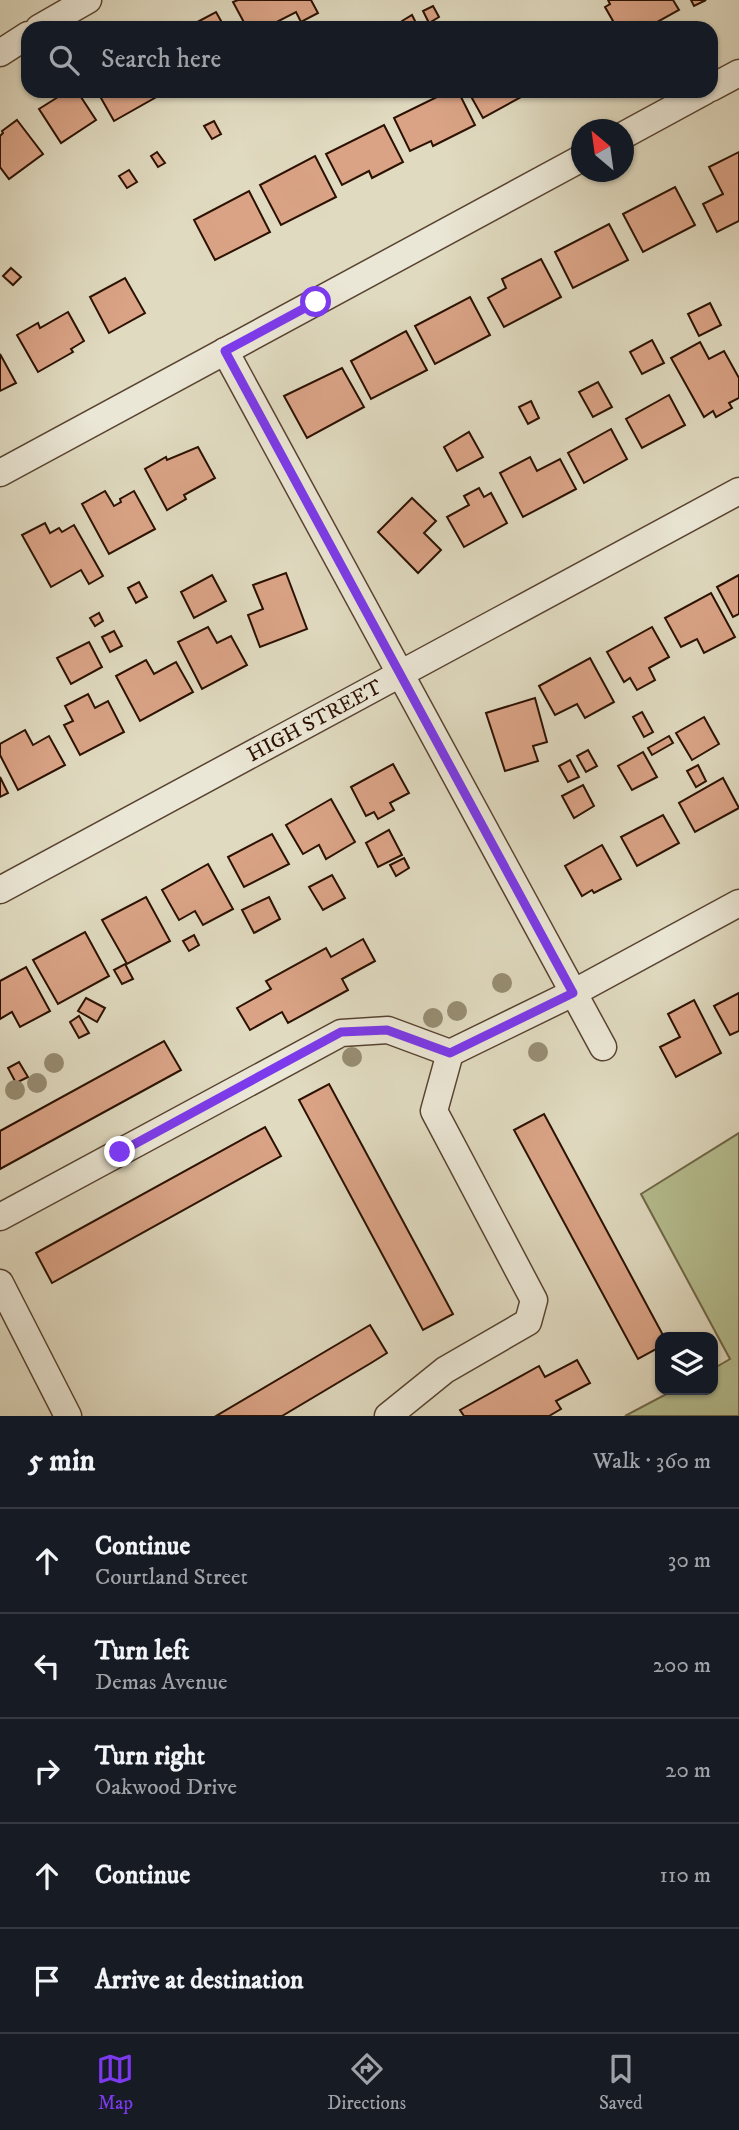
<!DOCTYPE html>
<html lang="en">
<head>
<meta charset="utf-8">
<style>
  :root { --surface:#171b24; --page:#20242c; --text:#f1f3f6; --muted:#9ea1a6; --line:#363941; --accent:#7c3aed }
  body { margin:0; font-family:"IM FELL DW Pica",serif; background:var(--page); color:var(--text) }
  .controls { position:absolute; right:21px; bottom:21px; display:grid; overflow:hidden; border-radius:14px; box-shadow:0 2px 5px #0004 }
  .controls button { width:63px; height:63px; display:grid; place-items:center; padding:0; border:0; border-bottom:2px solid var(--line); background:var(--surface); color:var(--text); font:35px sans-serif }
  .compass { position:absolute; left:571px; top:119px; width:63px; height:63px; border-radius:50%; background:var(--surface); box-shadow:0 2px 5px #0004; rotate:331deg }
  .stop { position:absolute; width:21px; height:21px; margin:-16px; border:5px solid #7c3aed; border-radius:50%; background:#fff }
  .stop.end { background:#7c3aed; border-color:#fff; box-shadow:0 2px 7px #0008 }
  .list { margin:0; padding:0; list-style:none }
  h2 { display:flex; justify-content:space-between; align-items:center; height:91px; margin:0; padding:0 28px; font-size:30px }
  h2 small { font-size:23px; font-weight:400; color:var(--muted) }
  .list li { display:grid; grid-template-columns:46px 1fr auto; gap:21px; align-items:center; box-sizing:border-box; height:105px; padding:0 28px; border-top:2px solid var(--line) }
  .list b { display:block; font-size:26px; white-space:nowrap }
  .list p { margin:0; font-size:23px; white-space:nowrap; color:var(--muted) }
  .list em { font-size:23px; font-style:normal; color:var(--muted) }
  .icon { flex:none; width:38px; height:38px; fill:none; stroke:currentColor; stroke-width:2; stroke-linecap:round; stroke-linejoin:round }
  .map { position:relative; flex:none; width:739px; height:1416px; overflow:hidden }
  .search { position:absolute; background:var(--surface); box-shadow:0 2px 5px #0004; left:21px; right:21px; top:21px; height:77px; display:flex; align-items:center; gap:18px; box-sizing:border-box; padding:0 24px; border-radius:21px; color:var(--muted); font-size:26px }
  .sheet { height:616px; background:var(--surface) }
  nav { display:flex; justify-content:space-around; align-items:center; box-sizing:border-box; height:98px; border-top:2px solid var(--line); background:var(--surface); font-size:19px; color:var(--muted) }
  nav a { display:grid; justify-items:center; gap:4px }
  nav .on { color:var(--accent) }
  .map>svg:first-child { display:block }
  .green { fill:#b5be90; stroke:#706848; stroke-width:2 }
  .building { fill:#daa386; stroke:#2b1101; stroke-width:2 }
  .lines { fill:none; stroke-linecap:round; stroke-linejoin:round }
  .minor-casing { stroke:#584331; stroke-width:29 }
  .minor { stroke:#ebe7d6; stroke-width:26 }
  .tree { fill:#978d72 }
  .route { stroke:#7c3aed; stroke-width:9 }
  .labels { text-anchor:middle; stroke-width:5; stroke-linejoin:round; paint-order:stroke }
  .street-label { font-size:21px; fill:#2b1101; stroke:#ebe7d6 }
</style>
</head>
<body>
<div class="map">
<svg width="739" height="1416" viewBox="0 0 739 1416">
  <rect width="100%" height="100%" fill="#e0dac0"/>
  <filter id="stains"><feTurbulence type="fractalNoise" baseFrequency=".00286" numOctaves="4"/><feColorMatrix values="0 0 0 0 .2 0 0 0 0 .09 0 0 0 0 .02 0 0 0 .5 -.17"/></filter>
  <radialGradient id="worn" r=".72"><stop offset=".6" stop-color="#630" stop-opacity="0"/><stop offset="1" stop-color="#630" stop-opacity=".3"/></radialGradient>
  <path class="green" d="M739,1133V1416H625L674,1390H713V1369L730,1359L641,1194Z"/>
  <g class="building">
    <path d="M238,0H311L318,13L301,22L296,12L265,28H247L233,2Z"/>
    <path d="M608,0H673L679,10L650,26L651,28H617L605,7L610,4Z"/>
    <path d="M691,0H706L694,6Z"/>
    <path d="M433,6L439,17L429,23L423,11Z"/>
    <path d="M216,12L225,28H186Z"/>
    <path d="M412,15L418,27L406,28L402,21Z"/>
    <path d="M62,91H77L96,120L61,143L39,109L58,97L57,95Z"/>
    <path d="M97,91H167L114,121Z"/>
    <path d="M449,91H458L475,125L433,146L431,141L410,151L394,118Z"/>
    <path d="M468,91H532L483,118Z"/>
    <path d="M17,120L43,154L9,179L0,167V136L3,133L2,131Z"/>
    <path d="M214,121L221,134L212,139L204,126Z"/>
    <path d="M384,125L403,162L372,178L369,171L342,185L326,154Z"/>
    <path d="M157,152L165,163L158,167L151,156Z"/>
    <path d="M739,152V221L717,232L703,204L723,194L709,167Z"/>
    <path d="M315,156L336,197L281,225L260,185Z"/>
    <path d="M129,170L137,182L127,188L119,176Z"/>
    <path d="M675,187L695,225L643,252L623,214Z"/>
    <path d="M249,191L270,232L215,260L194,220Z"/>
    <path d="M609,224L628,260L573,288L555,252Z"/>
    <path d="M541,259L561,297L504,327L488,298L506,288L502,279Z"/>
    <path d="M11,268L21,277L13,285L3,276Z"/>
    <path d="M125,278L145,313L109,333L90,297Z"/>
    <path d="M470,297L490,335L435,364L415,326Z"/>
    <path d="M710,303L721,325L699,336L688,314Z"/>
    <path d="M68,312L84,341L71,349L73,352L38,372L17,335L38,323L40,328Z"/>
    <path d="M406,331L427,370L371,399L351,361Z"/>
    <path d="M652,340L664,363L642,374L630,352Z"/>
    <path d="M700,342L709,359L724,351L739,378V398L729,403L732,408L716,417L713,411L704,417L671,358Z"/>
    <path d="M0,354L16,383L0,391Z"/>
    <path d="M342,368L364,407L307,438L284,396Z"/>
    <path d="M598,382L612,407L593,417L579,392Z"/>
    <path d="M669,395L685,425L642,448L626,419Z"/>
    <path d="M531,401L539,418L528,424L519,407Z"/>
    <path d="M611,429L627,459L584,483L568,453Z"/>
    <path d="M469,432L483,457L457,471L444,447Z"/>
    <path d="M198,447L215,478L184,495L186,499L167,510L145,469L166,457L167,460Z"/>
    <path d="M530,457L537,471L560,459L576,489L523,517L500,473Z"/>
    <path d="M479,488L484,497L491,493L507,523L464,547L447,517L469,505L464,496Z"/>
    <path d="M105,491L114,506L121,502L120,499L134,491L155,529L109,554L82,504Z"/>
    <path d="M412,498L436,521L424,533L441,550L418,573L378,532Z"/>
    <path d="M45,523L50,533L59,528L62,532L74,525L103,576L89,584L81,570L51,587L22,535Z"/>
    <path d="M286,573L307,629L260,647L248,615L263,609L253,585Z"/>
    <path d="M212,575L226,601L194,618L181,592Z"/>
    <path d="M739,575V614L733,617L717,587Z"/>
    <path d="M139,582L147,597L136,603L128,588Z"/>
    <path d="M711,593L735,637L704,653L697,639L681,647L665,618Z"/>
    <path d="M99,613L103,621L95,626L90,618Z"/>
    <path d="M208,627L217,643L231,636L247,665L202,689L178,642Z"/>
    <path d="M652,627L669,657L649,668L655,680L637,690L630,678L624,682L607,652Z"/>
    <path d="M114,631L122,646L110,652L102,637Z"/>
    <path d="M89,642L102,667L71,684L57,658Z"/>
    <path d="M590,658L614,702L585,718L577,704L555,715L539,686Z"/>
    <path d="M146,660L154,674L176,662L193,692L140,721L116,676Z"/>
    <path d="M88,694L95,708L108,701L124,732L80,755L64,725L73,721L65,706Z"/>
    <path d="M535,698L547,742L533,746L538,761L505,771L486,713Z"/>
    <path d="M642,712L653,732L644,737L633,717Z"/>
    <path d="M704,717L719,744L692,760L676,733Z"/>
    <path d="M25,730L33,745L49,736L65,765L18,790L0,755V744Z"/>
    <path d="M669,736L673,743L652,755L648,748Z"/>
    <path d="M588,750L597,766L586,772L577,756Z"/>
    <path d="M643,752L657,777L632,790L618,766Z"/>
    <path d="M570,760L579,777L568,782L559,766Z"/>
    <path d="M393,764L409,793L390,803L394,810L378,819L374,812L366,816L351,787Z"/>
    <path d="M698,765L706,781L696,787L687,771Z"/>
    <path d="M0,777L8,793L0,797Z"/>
    <path d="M723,778L739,808L695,832L679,803Z"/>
    <path d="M583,785L594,806L574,818L562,796Z"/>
    <path d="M331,799L355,842L326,859L319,845L303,854L286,825Z"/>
    <path d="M663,815L679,843L637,866L621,837Z"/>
    <path d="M389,830L402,855L378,867L366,843Z"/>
    <path d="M272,834L289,864L244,887L228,857Z"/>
    <path d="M602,845L621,879L594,893L592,890L582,896L565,866Z"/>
    <path d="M404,858L409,868L396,876L390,865Z"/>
    <path d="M208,864L233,909L203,925L195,911L179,920L162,890Z"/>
    <path d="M332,875L345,898L323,910L309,887Z"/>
    <path d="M146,897L170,941L127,964L102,920Z"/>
    <path d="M269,897L280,919L254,933L242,910Z"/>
    <path d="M85,932L109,976L58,1004L33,960Z"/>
    <path d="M194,935L199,945L189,951L183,941Z"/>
    <path d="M363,939L375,961L342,979L348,990L288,1023L282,1012L250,1030L237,1008L271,989L266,981L326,948L331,957Z"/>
    <path d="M125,964L133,979L122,984L114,970Z"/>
    <path d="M26,967L50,1011L20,1027L12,1012L0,1019V981Z"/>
    <path d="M739,993V1031L730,1035L714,1006Z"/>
    <path d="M86,998L105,1008L97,1022L78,1011Z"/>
    <path d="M694,1000L721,1053L676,1077L660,1047L680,1037L668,1014Z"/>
    <path d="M79,1016L89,1033L79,1038L70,1022Z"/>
    <path d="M164,1041L181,1070L0,1169V1131Z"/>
    <path d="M19,1062L28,1077L16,1083L8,1068Z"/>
    <path d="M329,1084L453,1314L423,1330L299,1100Z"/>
    <path d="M544,1114L664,1337H660V1347L638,1359L514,1130Z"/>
    <path d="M265,1127L281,1156L52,1283L36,1253Z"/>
    <path d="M370,1325L387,1353L371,1363L282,1416H216Z"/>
    <path d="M577,1360L590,1383L556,1401L561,1409L549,1416H464L460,1410L539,1366L545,1377Z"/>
  </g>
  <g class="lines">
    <g class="minor-casing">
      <g id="minor">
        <path d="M39,28L88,0"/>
        <path d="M0,53L28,35"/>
        <path d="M711,88L739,73"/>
        <path d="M624,135L705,91"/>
        <path d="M225,351L603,1047"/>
        <path d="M0,473L582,158"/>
        <path id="s1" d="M0,890L739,491"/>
        <path d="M0,1217L341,1033L388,1030L450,1053L573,993L739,903"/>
        <path d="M0,1283L68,1416"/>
        <path d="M388,1416L445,1370L528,1322L534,1300L434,1111L450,1053"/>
      </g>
    </g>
    <use href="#minor" class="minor"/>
  </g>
  <g class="tree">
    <circle cx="502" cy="983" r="10"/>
    <circle cx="457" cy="1011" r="10"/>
    <circle cx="433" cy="1018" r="10"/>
    <circle cx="538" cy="1052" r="10"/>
    <circle cx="352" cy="1057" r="10"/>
    <circle cx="54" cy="1063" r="10"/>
    <circle cx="37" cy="1083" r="10"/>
    <circle cx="15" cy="1090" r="10"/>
  </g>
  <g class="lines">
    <path class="route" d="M120,1152L341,1032L387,1030L450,1053L573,993L225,351L316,302"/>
  </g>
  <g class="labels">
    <g class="street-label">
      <text dy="7" stroke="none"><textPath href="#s1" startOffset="357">HIGH STREET</textPath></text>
    </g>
  </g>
  <rect width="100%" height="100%" filter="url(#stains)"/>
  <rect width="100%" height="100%" fill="url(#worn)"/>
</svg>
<div class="controls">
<button><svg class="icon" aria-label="layers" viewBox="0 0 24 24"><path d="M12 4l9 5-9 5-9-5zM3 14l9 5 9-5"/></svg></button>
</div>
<svg class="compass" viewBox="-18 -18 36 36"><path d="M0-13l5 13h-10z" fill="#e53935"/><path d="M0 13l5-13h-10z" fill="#9ea1a6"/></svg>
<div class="stop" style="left:316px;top:302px"></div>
<div class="stop end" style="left:120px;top:1152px"></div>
<div class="search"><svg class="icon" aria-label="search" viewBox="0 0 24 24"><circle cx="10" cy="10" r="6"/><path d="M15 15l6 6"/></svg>Search here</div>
</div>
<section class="sheet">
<h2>5 min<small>Walk · 360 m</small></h2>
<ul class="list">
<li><svg class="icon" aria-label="ahead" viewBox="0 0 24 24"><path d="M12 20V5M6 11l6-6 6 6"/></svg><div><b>Continue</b><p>Courtland Street</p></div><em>30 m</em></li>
<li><svg class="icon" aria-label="left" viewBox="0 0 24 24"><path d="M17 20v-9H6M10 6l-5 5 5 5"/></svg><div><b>Turn left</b><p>Demas Avenue</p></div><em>200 m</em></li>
<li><svg class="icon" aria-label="right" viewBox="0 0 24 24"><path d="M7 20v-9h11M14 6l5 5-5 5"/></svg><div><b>Turn right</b><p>Oakwood Drive</p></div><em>20 m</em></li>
<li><svg class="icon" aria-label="ahead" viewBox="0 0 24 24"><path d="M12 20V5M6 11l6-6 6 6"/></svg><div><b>Continue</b></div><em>110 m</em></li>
<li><svg class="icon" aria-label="arrive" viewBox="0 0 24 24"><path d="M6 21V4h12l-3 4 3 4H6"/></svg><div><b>Arrive at destination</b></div></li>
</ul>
</section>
<nav>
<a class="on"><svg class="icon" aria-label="map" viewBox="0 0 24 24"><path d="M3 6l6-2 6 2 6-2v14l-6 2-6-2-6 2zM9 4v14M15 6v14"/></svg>Map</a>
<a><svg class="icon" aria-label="directions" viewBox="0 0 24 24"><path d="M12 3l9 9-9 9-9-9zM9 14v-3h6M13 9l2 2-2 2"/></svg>Directions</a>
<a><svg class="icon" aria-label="saved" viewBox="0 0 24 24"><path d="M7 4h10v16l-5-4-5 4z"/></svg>Saved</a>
</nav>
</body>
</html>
